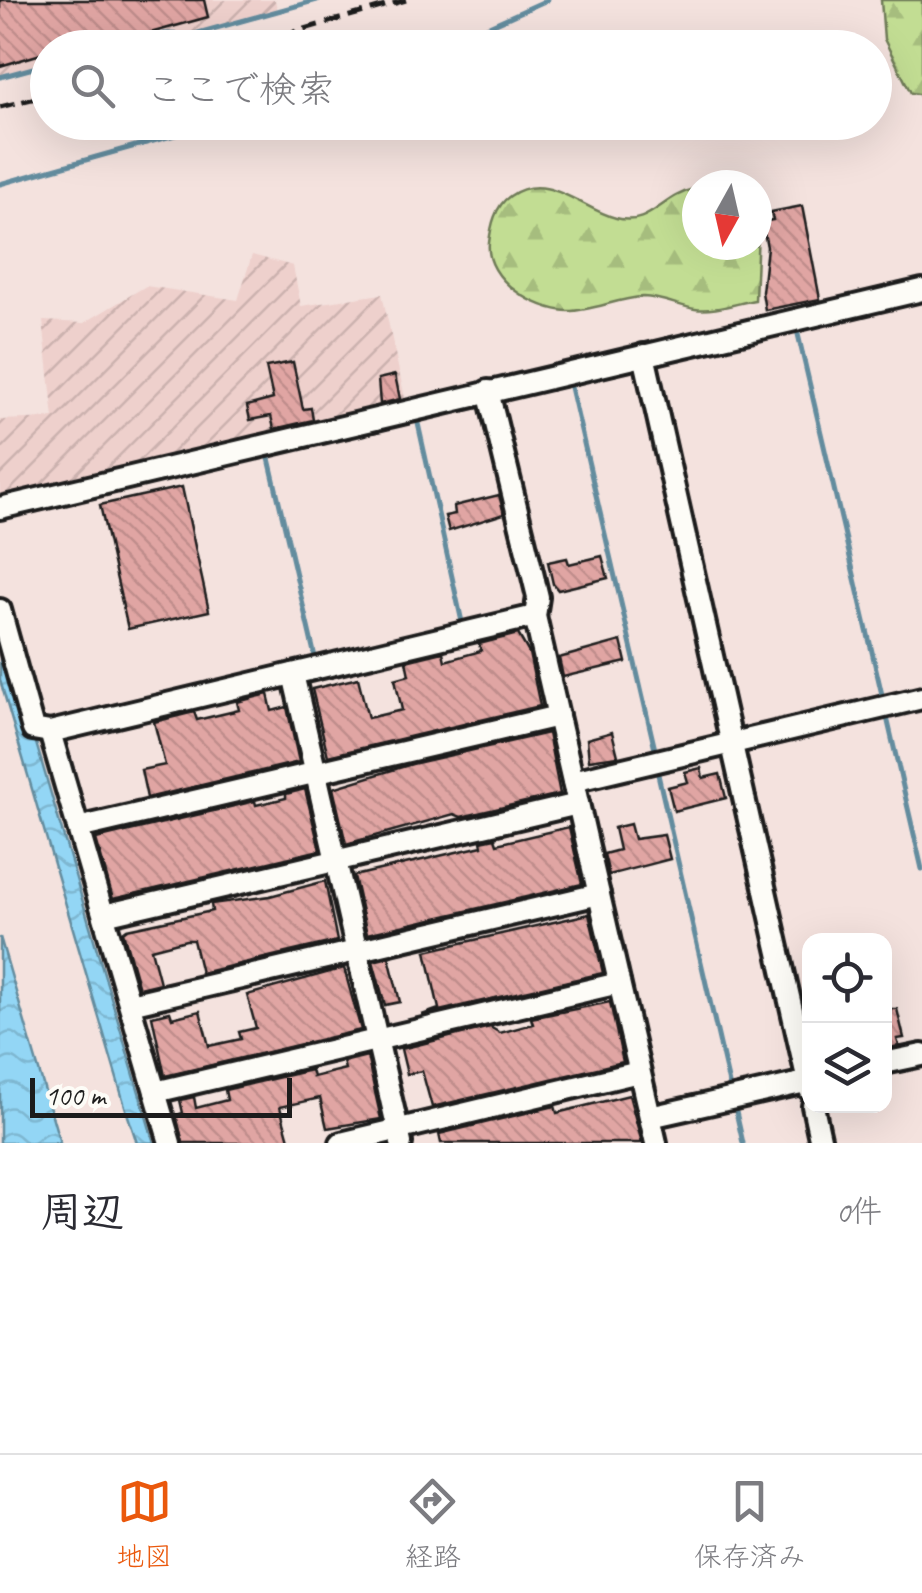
<!DOCTYPE html>
<html lang="ja">
<head>
<meta charset="utf-8">
<style>
  :root { --surface:#fff; --page:#f2f2f3; --text:#2b2b33; --muted:#7c7c81; --line:#e1e1e2; --accent:#ea580c }
  body { margin:0; font-family:Caveat,"Klee One",sans-serif; background:var(--page); color:var(--text) }
  .controls { position:absolute; right:30px; bottom:30px; display:grid; overflow:hidden; border-radius:20px; box-shadow:0 10px 40px #0002 }
  .controls button { width:90px; height:90px; display:grid; place-items:center; padding:0; border:0; border-bottom:2px solid var(--line); background:var(--surface); color:var(--text); font:50px sans-serif }
  .compass { position:absolute; left:682px; top:170px; width:90px; height:90px; border-radius:50%; background:var(--surface); box-shadow:0 10px 40px #0002; rotate:188deg }
  .scale { position:absolute; left:30px; bottom:25px; width:262px; box-sizing:border-box; padding-left:10px; border:5px solid #1c1c1c; border-top:0; font-size:28px; line-height:35px; white-space:nowrap; color:#1c1c1c; -webkit-text-stroke:8px #fdfcf7; paint-order:stroke }
  .list { margin:0; padding:0; list-style:none }
  h2 { display:flex; justify-content:space-between; align-items:center; height:130px; margin:0; padding:0 40px; font-size:42px }
  h2 small { font-size:32px; font-weight:400; color:var(--muted) }
  .icon { flex:none; width:55px; height:55px; fill:none; stroke:currentColor; stroke-width:2; stroke-linecap:round; stroke-linejoin:round }
  .map { position:relative; flex:none; width:922px; height:1143px; overflow:hidden }
  .search { position:absolute; background:var(--surface); box-shadow:0 10px 40px #0002; left:30px; right:30px; top:30px; height:110px; display:flex; align-items:center; gap:25px; box-sizing:border-box; padding:0 35px; border-radius:55px; color:var(--muted); font-size:38px }
  .sheet { height:310px; background:var(--surface) }
  nav { display:flex; justify-content:space-around; align-items:center; box-sizing:border-box; height:140px; border-top:2px solid var(--line); background:var(--surface); font-size:28px; color:var(--muted) }
  nav a { display:grid; justify-items:center; gap:5px }
  nav .on { color:var(--accent) }
  .map>svg:first-child { display:block }
  .industrial { fill:url(#industrial-furrows) }
  .forest { fill:url(#forest-firs); stroke:#6f7c58; stroke-width:2.5 }
  .water { fill:url(#water-waves); stroke:#638c9e; stroke-width:2.5 }
  .lines { fill:none; stroke-linecap:round; stroke-linejoin:round }
  .stream { stroke:#638c9e; stroke-width:5 }
  .building { fill:url(#building-back-hatch); stroke:#1c1c1c; stroke-width:2.5 }
  .minor-casing { stroke:#1c1c1c; stroke-width:28 }
  .minor { stroke:#fdfcf7; stroke-width:20 }
  .rail { stroke:#1c1c1c; stroke-width:5; stroke-dasharray:15 8; stroke-linecap:butt }
</style>
</head>
<body>
<div class="map">
<svg width="922" height="1143" viewBox="0 0 922 1143">
  <defs>
    <pattern id="industrial-furrows" width="10" height="10" patternUnits="userSpaceOnUse" patternTransform="scale(2.5)"><rect width="10" height="10" fill="#eed0cc"/><path d="M-1 1l2-2M0 10L10 0M9 11l2-2" fill="none" stroke="#ccb2af"/></pattern>
    <pattern id="forest-firs" width="22" height="20" patternUnits="userSpaceOnUse" patternTransform="scale(2.5)"><rect width="22" height="20" fill="#c2dd93"/><path d="M5 1l3.5 6h-7zM16 11l3.5 6h-7z" fill="#a6bd7e"/></pattern>
    <pattern id="water-waves" width="16" height="10" patternUnits="userSpaceOnUse" patternTransform="scale(2.5)"><rect width="16" height="10" fill="#93d6f5"/><path d="M0 5q4-4 8 0t8 0" fill="none" stroke="#7eb7d1"/></pattern>
    <pattern id="building-back-hatch" width="6" height="6" patternUnits="userSpaceOnUse" patternTransform="scale(2.5)"><rect width="6" height="6" fill="#e0a5a3"/><path d="M-1 5l2 2M0 0l6 6M5-1l2 2" fill="none" stroke="#c08d8c"/></pattern>
  </defs>
  <rect width="100%" height="100%" fill="#f4e2de"/>
  <filter id="ink" filterUnits="userSpaceOnUse"><feTurbulence type="fractalNoise" baseFrequency=".01" numOctaves="2"/><feDisplacementMap in="SourceGraphic" scale="20" xChannelSelector="R" yChannelSelector="G"/><feConvolveMatrix kernelMatrix="1 2 1 2 8 2 1 2 1" color-interpolation-filters="sRGB"/></filter>
  <g filter="url(#ink)">
    <g class="industrial">
      <path d="M0,0H275L278,12L191,35L165,34L112,47L48,48L47,64L0,77Z"/>
      <path d="M252,255L293,266L301,306L382,294L406,403L0,503V420L54,418L43,321L84,323L146,286L238,300Z"/>
    </g>
    <g class="forest">
      <path d="M881,0H922V102L919,94L911,93L884,39Z"/>
      <path d="M697,188V245H757L759,208L755,300C737,303 713,312 695,309C679,306 660,297 643,297C618,298 593,311 568,311C536,310 485,280 489,243C491,226 495,206 510,196C548,170 582,210 616,218C651,227 660,196 697,188Z"/>
    </g>
    <g class="water">
      <path d="M0,621L154,1143H137L127,1113L0,680Z"/>
      <path d="M0,937L60,1143H0Z"/>
    </g>
    <g class="lines">
      <g class="stream">
        <path d="M112,48L165,34L191,35L317,0"/>
        <path d="M440,48L547,0"/>
        <path d="M0,77L48,64"/>
        <path d="M0,184L221,122"/>
        <path d="M797,330L883,699"/>
        <path d="M570,383L656,754"/>
        <path d="M417,419L462,622"/>
        <path d="M268,454L315,657"/>
        <path d="M886,713L922,869"/>
        <path d="M657,770L729,1084"/>
        <path d="M736,1112L743,1143"/>
      </g>
    </g>
    <g class="building">
      <path d="M0,0H204L208,17L96,48L90,39L48,48V52L0,66Z"/>
      <path d="M802,206L820,299L765,310L762,292L767,247L762,222L773,220L771,212Z"/>
      <path d="M293,362L303,409L311,408L313,420L274,429L271,416L250,420L247,406L273,399L266,367Z"/>
      <path d="M395,375L400,399L380,404L378,379Z"/>
      <path d="M182,487L209,611L128,629L100,505Z"/>
      <path d="M499,495L504,514L449,531L445,516L455,514L454,506Z"/>
      <path d="M602,556L608,578L558,590L553,584L548,562L567,558L569,564Z"/>
      <path d="M518,634L529,653L540,706L328,756L312,689L358,678L368,718L402,710L395,679L409,675L406,661L443,652L445,661L481,651L479,644Z"/>
      <path d="M621,641L626,662L563,677L559,658Z"/>
      <path d="M268,694L272,711L287,707L299,762L147,798L141,770L165,765L154,722L194,712L197,720L239,710L237,702Z"/>
      <path d="M612,732L618,756L589,760L587,739Z"/>
      <path d="M548,733L560,794L461,817L454,814L346,844L333,788L412,764Z"/>
      <path d="M701,768L703,778L720,774L726,798L674,811L668,787L688,782L685,772Z"/>
      <path d="M305,789L320,850L113,899L96,839L255,801L256,805L286,798V794Z"/>
      <path d="M630,824L634,839L664,835L670,859L609,875L604,854L619,850L614,828Z"/>
      <path d="M569,827L582,884L367,934L354,876L482,846L481,841L495,838L497,844Z"/>
      <path d="M325,881L337,941L201,973L193,940H186L151,949L160,983L139,988L123,932L127,929L212,911L211,904L270,896Z"/>
      <path d="M589,914L603,973L422,1015L439,1009L426,951Z"/>
      <path d="M389,957L400,1002L385,1005L373,961Z"/>
      <path d="M344,968L361,1030L165,1076L152,1016L170,1012L172,1018L200,1011L209,1046L241,1039L239,1032L256,1028L247,995Z"/>
      <path d="M610,1002L623,1062L432,1107L422,1071L407,1074L401,1049L490,1027L500,1033L533,1024L531,1018Z"/>
      <path d="M884,1009H897L904,1038L897,1039L899,1046L884,1049Z"/>
      <path d="M367,1056L381,1119L327,1128L320,1098L280,1107L290,1143H183L176,1115L183,1113L180,1100L194,1097L196,1108L227,1100L225,1090L311,1070L313,1077L345,1069L343,1062Z"/>
      <path d="M629,1095L642,1143H441L439,1134L555,1106L557,1113Z"/>
    </g>
    <g class="lines">
      <g class="minor-casing">
        <g id="minor">
          <path d="M644,355L810,1090"/>
          <path d="M488,391L538,597L535,616"/>
          <path d="M0,508L922,290"/>
          <path d="M0,610L33,729L50,732"/>
          <path d="M293,674L401,1143"/>
          <path d="M573,781L922,698"/>
          <path d="M78,828L558,716"/>
          <path d="M104,915L578,804"/>
          <path d="M130,1004L599,894"/>
          <path d="M884,1063L922,1055"/>
          <path d="M155,1092L619,983"/>
          <path d="M813,1106L821,1143"/>
          <path d="M650,1117L810,1081"/>
          <path d="M170,1143L50,732L535,616L656,1143"/>
          <path d="M341,1143L639,1072"/>
        </g>
      </g>
      <use href="#minor" class="minor"/>
      <g class="rail">
        <path d="M238,48L406,0"/>
        <path d="M0,107L48,95"/>
      </g>
    </g>
  </g>
</svg>
<div class="controls">
<button><svg class="icon" aria-label="locate" viewBox="0 0 24 24"><circle cx="12" cy="12" r="6"/><path d="M12 2v4M12 18v4M2 12h4M18 12h4"/></svg></button>
<button><svg class="icon" aria-label="layers" viewBox="0 0 24 24"><path d="M12 4l9 5-9 5-9-5zM3 14l9 5 9-5"/></svg></button>
</div>
<svg class="compass" viewBox="-18 -18 36 36"><path d="M0-13l5 13h-10z" fill="#e53935"/><path d="M0 13l5-13h-10z" fill="#7c7c81"/></svg>
<div class="scale">100 m</div>
<div class="search"><svg class="icon" aria-label="search" viewBox="0 0 24 24"><circle cx="10" cy="10" r="6"/><path d="M15 15l6 6"/></svg>ここで検索</div>
</div>
<section class="sheet">
<h2>周辺<small>0件</small></h2>
<ul class="list">
</ul>
</section>
<nav>
<a class="on"><svg class="icon" aria-label="map" viewBox="0 0 24 24"><path d="M3 6l6-2 6 2 6-2v14l-6 2-6-2-6 2zM9 4v14M15 6v14"/></svg>地図</a>
<a><svg class="icon" aria-label="directions" viewBox="0 0 24 24"><path d="M12 3l9 9-9 9-9-9zM9 14v-3h6M13 9l2 2-2 2"/></svg>経路</a>
<a><svg class="icon" aria-label="saved" viewBox="0 0 24 24"><path d="M7 4h10v16l-5-4-5 4z"/></svg>保存済み</a>
</nav>
</body>
</html>
